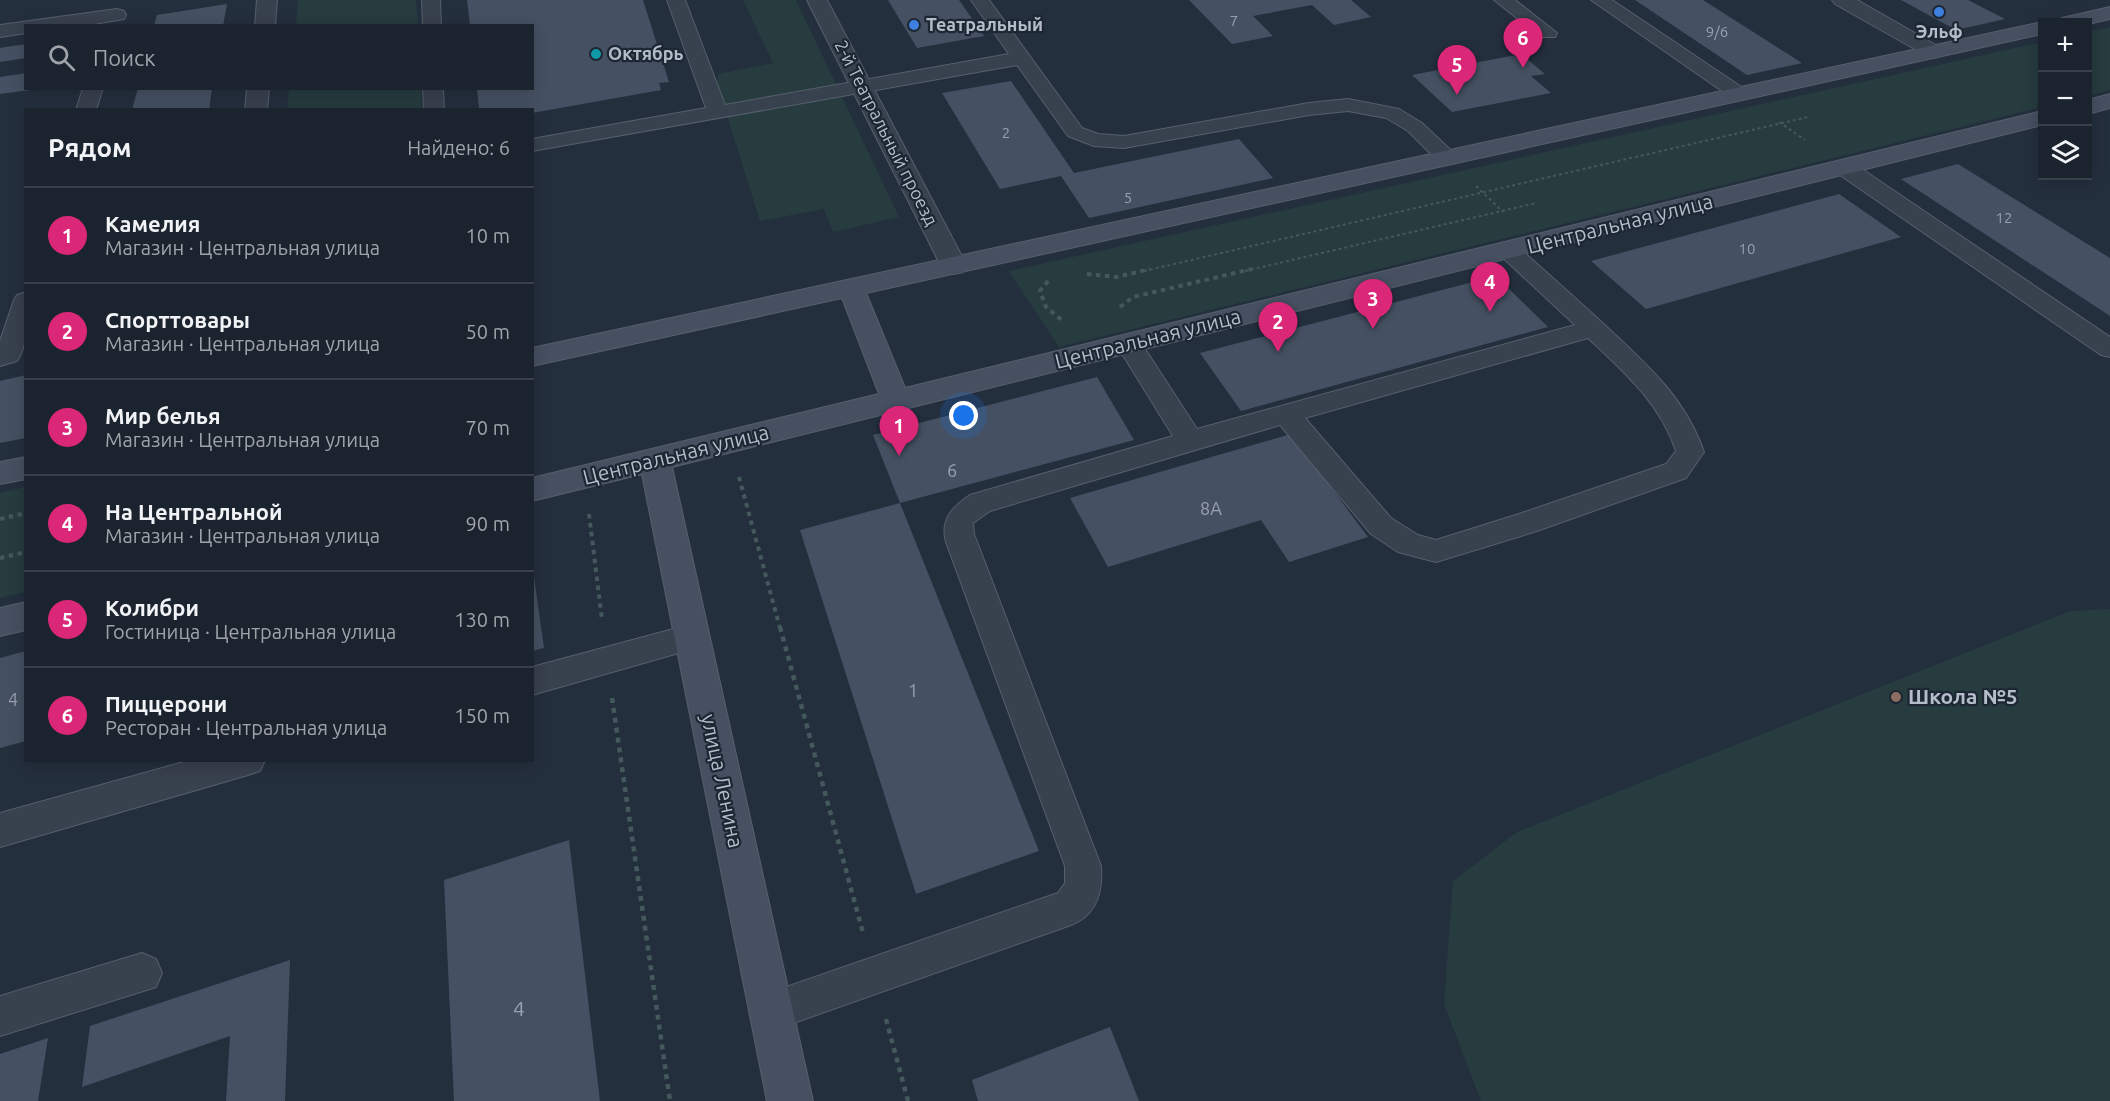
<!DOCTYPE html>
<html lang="ru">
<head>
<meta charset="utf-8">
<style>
  :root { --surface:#1b232e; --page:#242b36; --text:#f1f3f6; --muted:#a0a4aa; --line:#39404a; --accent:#db2777 }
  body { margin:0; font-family:Ubuntu,sans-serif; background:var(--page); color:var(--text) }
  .controls { position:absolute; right:18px; top:18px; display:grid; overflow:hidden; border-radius:0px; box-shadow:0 3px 15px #0003 }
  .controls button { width:54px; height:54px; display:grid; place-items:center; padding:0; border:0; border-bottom:2px solid var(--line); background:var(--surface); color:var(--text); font:30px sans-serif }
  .you { position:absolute; left:964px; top:416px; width:21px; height:21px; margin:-15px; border:4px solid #fff; border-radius:50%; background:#1a73e8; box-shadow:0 0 0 9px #1a73e833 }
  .badge { display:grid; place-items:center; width:39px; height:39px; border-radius:50%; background:var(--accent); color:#fff; font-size:20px; font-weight:700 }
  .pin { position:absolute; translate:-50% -50px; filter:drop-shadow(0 2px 3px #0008) }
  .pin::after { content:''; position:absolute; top:32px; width:21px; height:18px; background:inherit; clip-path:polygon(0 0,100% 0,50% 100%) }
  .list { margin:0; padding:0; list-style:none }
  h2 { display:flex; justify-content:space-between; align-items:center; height:78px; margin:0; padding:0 24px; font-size:26px }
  h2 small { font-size:20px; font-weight:400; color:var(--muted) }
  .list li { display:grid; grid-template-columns:39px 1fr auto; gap:18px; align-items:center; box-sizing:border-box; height:96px; padding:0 24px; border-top:2px solid var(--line) }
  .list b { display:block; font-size:22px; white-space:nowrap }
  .list p { margin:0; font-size:20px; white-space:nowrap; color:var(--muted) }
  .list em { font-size:20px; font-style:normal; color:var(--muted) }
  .icon { flex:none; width:33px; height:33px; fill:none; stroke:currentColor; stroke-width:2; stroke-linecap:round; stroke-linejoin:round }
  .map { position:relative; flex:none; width:2110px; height:1101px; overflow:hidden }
  .search { position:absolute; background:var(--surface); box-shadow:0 3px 15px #0003; left:24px; top:24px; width:510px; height:66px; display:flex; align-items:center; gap:15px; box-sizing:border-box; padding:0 21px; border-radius:0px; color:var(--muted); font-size:22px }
  .panel { position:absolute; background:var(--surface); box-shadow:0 3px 15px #0003; left:24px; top:108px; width:510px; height:654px; border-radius:0px }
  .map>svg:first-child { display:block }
  .green { fill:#263c3f }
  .building { fill:#455162 }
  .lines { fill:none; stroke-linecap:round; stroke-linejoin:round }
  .lane-casing { stroke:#565f6c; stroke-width:2 }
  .street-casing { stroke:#565f6c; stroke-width:2 }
  .secondary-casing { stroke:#565f6c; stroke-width:2 }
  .path-far2 { stroke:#44595c; stroke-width:2; stroke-dasharray:3 3; stroke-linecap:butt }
  .path-far1 { stroke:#44595c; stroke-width:4; stroke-dasharray:4.5 4.5; stroke-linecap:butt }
  .path { stroke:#44595c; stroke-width:4.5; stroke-dasharray:5 5; stroke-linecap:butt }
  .lane { fill:#38414e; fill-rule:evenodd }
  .street { fill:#38414e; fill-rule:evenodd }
  .secondary { fill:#465061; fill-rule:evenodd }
  .shop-dot { fill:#3f7fe0; stroke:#1d2633; stroke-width:2 }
  .culture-dot { fill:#0f9aa8; stroke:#1d2633; stroke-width:2 }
  .education-dot { fill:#8d6e63; stroke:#1d2633; stroke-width:2 }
  .labels { text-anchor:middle; stroke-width:4.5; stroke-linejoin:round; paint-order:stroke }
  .far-number-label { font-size:15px; fill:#98a1af }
  .far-poi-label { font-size:18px; font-weight:bold; fill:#b4bcc9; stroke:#1d2633; text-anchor:start }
  .far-street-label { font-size:18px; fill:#b4bcc9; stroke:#1d2633 }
  .number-label { font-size:18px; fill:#98a1af }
  .street-label { font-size:21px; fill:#b4bcc9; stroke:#1d2633 }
  .poi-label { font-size:21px; font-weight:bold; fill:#b4bcc9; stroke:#1d2633; text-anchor:start }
  .near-number-label { font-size:21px; fill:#98a1af }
</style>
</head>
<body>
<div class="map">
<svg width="2110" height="1101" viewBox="0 0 2110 1101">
  <rect width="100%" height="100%" fill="#242f3e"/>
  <g class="green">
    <path d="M298,0H416L418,25H296Z"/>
    <path d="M743,0H796L899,217L833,232L824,209L760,221L717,84L718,74L773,63Z"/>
    <path d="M2110,27V90L2088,96V32Z"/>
    <path d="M2042,42V107L1059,347L1009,271Z"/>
    <path d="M289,89H421L422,109H287Z"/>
    <path d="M25,487V592L0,598V493Z"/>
    <path d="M2110,609V1101H1481L1444,1004L1453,881L1517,832L2070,611Z"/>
  </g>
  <g class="building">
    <path d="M467,0H643L669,82L659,83L661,90L532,113V110H479L477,88H532V26H470Z"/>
    <path d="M888,0H959L984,36L917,48Z"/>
    <path d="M1189,0H1351L1371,17L1334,25L1312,5L1253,16L1273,36L1232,44Z"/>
    <path d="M1635,0H1703L1802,63L1747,75Z"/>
    <path d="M1901,0H1968L2005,19L1956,30Z"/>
    <path d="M227,4L223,26H154L157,15Z"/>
    <path d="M26,44V58L0,62V48Z"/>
    <path d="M1521,54L1545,74L1531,76L1551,93L1452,112L1412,75Z"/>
    <path d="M26,73V88L30,90L0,94V77Z"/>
    <path d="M1011,81L1074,173L1239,139L1273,178L1089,218L1061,176L1000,189L942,93Z"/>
    <path d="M138,88H212L209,110H132Z"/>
    <path d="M1958,164L2110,258V316L1901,179Z"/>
    <path d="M1839,194L1901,237L1646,309L1591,261Z"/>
    <path d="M1496,276L1548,327L1241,411L1200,353Z"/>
    <path d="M26,375V438L0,443V381Z"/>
    <path d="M1097,377L1134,440L900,503L873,435Z"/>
    <path d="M1291,434L1368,537L1289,562L1261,520L1108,567L1070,498Z"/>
    <path d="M900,503L1039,851L916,894L800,530Z"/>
    <path d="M532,563L544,648L532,651Z"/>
    <path d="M26,651V741L0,748V658Z"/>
    <path d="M569,840L600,1101H454L444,880Z"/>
    <path d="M290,960L285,1101H226L230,1036L82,1087L90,1026Z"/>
    <path d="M1110,1027L1139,1101H978L972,1080Z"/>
    <path d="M48,1038L38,1101H0V1054Z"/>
  </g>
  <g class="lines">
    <g class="lane-casing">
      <g id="lane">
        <path d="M422,0H440L441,26H423Z"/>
        <path d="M667,0H685L725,105L1009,54L971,0H989L1082,128L1098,134L1124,136L1309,103L1348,99L1399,109L1422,123L1459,158L1456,163L1448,164L1440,163L1408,131L1386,118L1348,111L1309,115L1124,148L1094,146L1068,136L1017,65L532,151V139L706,108Z"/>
        <path d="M1494,0H1515L1557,33L1555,37H1541Z"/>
        <path d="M1591,0H1612L1746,90L1749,94L1746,98H1732Z"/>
        <path d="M117,9L124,11L126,15L124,19L82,26H26V33L0,37V25Z"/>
        <path d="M83,88H103L96,110H76Z"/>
        <path d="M423,88H443L444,110H424Z"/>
        <path d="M1845,161L1853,163L2110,337V357L2101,355L1837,173L1834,168L1837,163Z"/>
        <path d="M1509,244L1517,246C1548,274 1579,301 1610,330C1649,366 1686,400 1704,452L1686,478L1537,531L1436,562L1398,552L1371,534L1280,425L990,511L973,523L974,534L1101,866C1103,892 1097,915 1071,925L771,1031L757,1025L751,1011L757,997L1058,893L1065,883V866L946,542C940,520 952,507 970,495L1173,436L1116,344L1120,338L1129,336L1138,338L1197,429L1575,325L1501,256L1497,251L1501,246ZM1588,338C1624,372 1660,403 1676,451L1666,464L1519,514L1436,540L1418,535L1391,518L1305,418Z"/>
        <path d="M26,292C26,315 30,341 17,361L0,366V341L14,300L17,295Z"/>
        <path d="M692,624L703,628L708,637L703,646L532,695V667Z"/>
        <path d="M191,760H265L260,771L248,775L0,847V813Z"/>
        <path d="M142,953L156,959L162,973L156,987L0,1036V996Z"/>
      </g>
    </g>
    <g class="street-casing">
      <g id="street">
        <path d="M257,0H277L275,26H255Z"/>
        <path d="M807,0H827L967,266L963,272L954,274L945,272L941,266Z"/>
        <path d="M1832,0H1857L1941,48L1945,52L1941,56L1934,58L1927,56L1835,4Z"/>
        <path d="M247,88H269L267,110H245Z"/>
      </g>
    </g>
    <g class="secondary-casing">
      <g id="secondary">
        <path d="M2110,7V19L2088,24L2059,22L2062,18Z"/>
        <path d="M2042,22H2045H2042V34L866,293L905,388L2042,111V125L672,467L813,1101H767L642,474L532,501V478L879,394L842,298L532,366V348Z"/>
        <path d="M2110,94V108L2088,114V100Z"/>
        <path d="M26,457V479L0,484V462Z"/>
        <path d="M26,602V630L0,636V608Z"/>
      </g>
    </g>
    <g class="path-far2">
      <path d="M1779,122L1805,140"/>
      <path d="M1476,186L1503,212"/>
      <path d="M1144,271L1808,117"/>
      <path d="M1245,271L1536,203"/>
    </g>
    <g class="path-far1">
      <path d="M1087,274L1117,277L1150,269"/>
      <path d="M1048,281L1040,291L1046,307L1063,321"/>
      <path d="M1120,307L1133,297L1252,269"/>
      <path d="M739,477L780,628"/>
      <path d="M589,514L602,620"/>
      <path d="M0,519L26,513"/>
      <path d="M0,558L26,552"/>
    </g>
    <g class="path">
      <path d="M780,627L863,933"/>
      <path d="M612,698L670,1101"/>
      <path d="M886,1019L908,1101"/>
    </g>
    <use href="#lane" class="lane"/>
    <use href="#street" class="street"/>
    <use href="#secondary" class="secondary"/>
  </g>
  <g class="shop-dot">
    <circle cx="1939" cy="12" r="6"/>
    <circle cx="914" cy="25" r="6"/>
  </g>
  <circle class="culture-dot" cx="596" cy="54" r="6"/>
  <circle class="education-dot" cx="1896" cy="697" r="6"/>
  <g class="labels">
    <g class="far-number-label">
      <text x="1234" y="26">7</text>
      <text x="1717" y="37">9/6</text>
      <text x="1006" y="138">2</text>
      <text x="1128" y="203">5</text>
      <text x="2004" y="223">12</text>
      <text x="1747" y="254">10</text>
    </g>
    <g class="far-poi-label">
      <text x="926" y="31">Театральный</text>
      <text x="1939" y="38" text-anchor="middle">Эльф</text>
      <text x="608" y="60">Октябрь</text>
    </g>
    <g class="far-street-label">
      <text transform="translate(886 133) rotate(63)" y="6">2-й Театральный проезд</text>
    </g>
    <g class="number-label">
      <text x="952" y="477">6</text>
      <text x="1211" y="515">8А</text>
      <text x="913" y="697">1</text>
      <text x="13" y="706">4</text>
    </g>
    <g class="street-label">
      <text transform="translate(1620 224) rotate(-14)" y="7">Центральная улица</text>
      <text transform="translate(1148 339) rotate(-14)" y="7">Центральная улица</text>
      <text transform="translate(676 455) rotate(-14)" y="7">Центральная улица</text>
      <text transform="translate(722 781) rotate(78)" y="7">улица Ленина</text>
    </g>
    <g class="poi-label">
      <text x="1908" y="704">Школа №5</text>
    </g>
    <g class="near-number-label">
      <text x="519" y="1016">4</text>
    </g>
  </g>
</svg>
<div class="controls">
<button>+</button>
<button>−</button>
<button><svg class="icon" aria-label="layers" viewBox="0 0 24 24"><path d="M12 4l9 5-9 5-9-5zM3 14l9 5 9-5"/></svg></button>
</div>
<div class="you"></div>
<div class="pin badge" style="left:899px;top:456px">1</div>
<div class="pin badge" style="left:1278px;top:352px">2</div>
<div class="pin badge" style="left:1373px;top:329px">3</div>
<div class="pin badge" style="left:1490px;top:312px">4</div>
<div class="pin badge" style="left:1457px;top:95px">5</div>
<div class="pin badge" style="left:1523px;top:68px">6</div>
<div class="search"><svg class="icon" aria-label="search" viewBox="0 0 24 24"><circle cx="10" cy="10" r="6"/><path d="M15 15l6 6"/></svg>Поиск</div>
<section class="panel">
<h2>Рядом<small>Найдено: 6</small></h2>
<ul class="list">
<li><span class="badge">1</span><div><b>Камелия</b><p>Магазин · Центральная улица</p></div><em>10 m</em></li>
<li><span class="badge">2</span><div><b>Спорттовары</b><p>Магазин · Центральная улица</p></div><em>50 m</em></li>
<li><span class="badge">3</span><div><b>Мир белья</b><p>Магазин · Центральная улица</p></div><em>70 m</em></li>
<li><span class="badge">4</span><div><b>На Центральной</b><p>Магазин · Центральная улица</p></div><em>90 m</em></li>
<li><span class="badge">5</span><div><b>Колибри</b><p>Гостиница · Центральная улица</p></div><em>130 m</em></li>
<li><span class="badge">6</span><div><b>Пиццерони</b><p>Ресторан · Центральная улица</p></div><em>150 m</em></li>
</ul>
</section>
</div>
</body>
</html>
